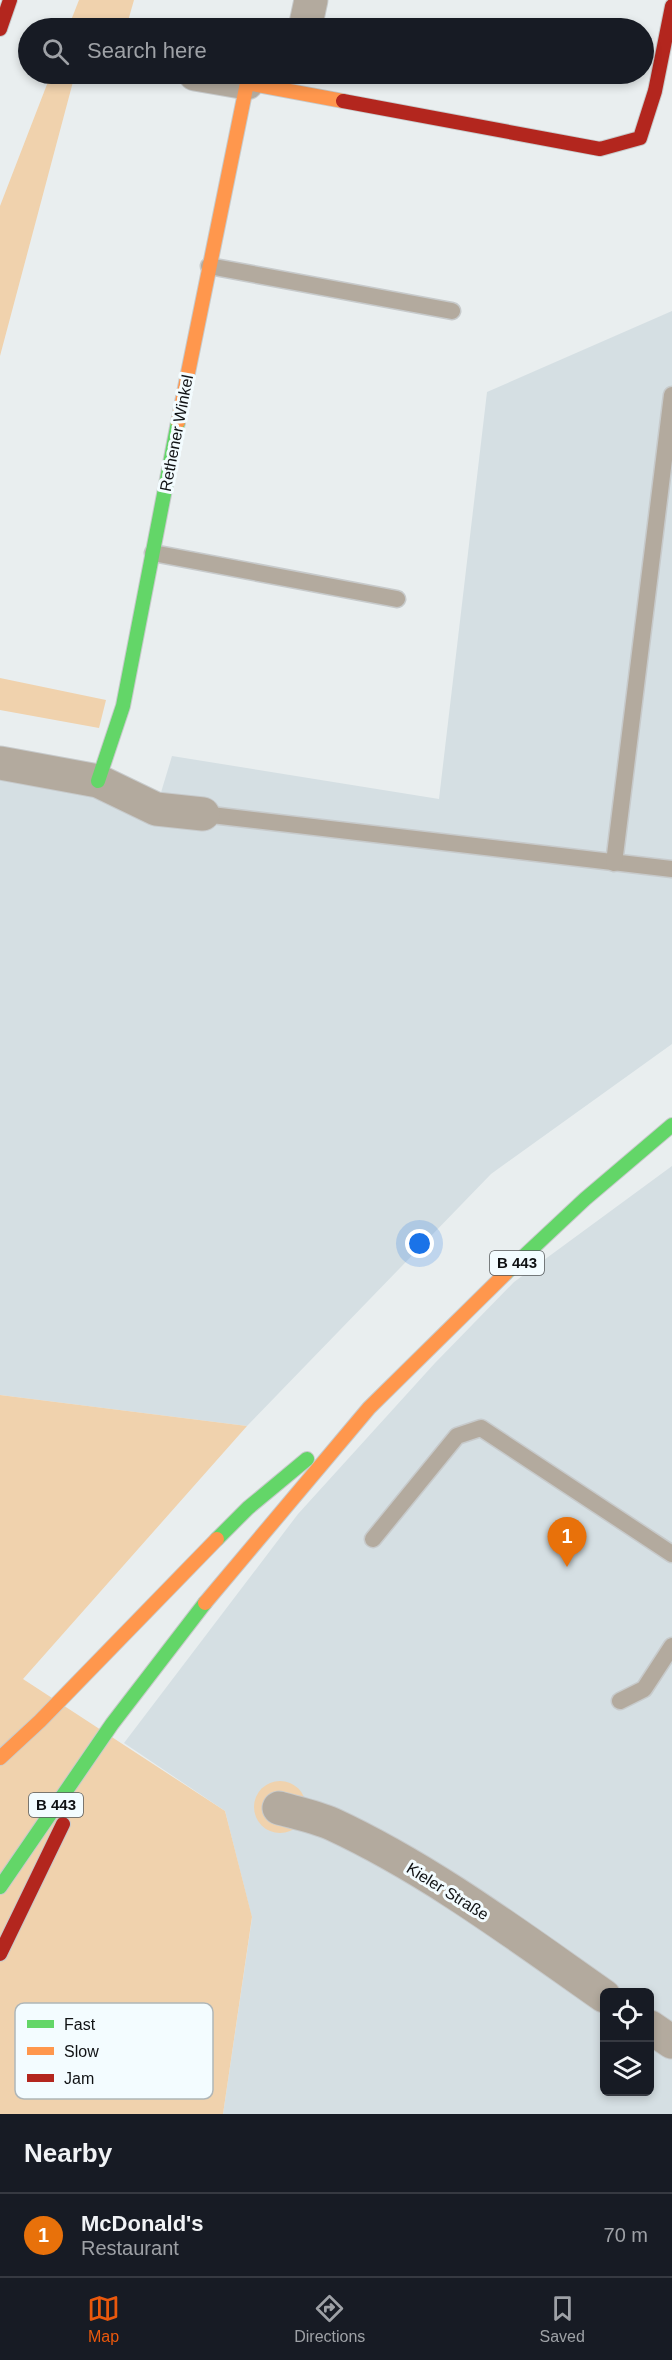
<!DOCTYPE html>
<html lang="en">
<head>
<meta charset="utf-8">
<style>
  :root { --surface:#171b24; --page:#20242c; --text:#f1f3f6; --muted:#9ea1a6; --line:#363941; --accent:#ea580c }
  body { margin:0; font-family:Helvetica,sans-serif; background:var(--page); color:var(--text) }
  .controls { position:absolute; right:18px; bottom:18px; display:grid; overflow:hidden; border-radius:9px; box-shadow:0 3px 9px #0003 }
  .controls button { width:54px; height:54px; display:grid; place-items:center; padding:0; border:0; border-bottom:2px solid var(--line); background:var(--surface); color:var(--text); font:30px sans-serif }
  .you { position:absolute; left:420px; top:1244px; width:21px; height:21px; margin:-15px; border:4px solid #fff; border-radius:50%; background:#1a73e8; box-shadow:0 0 0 9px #1a73e833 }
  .badge { display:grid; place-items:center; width:39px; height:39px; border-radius:50%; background:var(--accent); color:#fff; font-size:20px; font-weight:700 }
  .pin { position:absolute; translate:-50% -50px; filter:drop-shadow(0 2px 3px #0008) }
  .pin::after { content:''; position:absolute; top:32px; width:21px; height:18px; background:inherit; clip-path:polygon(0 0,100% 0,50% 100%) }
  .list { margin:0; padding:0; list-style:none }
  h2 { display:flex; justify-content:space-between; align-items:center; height:78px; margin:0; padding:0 24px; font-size:26px }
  h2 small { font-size:20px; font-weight:400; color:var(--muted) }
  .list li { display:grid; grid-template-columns:39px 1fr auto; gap:18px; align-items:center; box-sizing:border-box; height:84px; padding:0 24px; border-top:2px solid var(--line) }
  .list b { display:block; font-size:22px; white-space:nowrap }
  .list p { margin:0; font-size:20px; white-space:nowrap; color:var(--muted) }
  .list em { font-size:20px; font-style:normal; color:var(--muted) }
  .icon { flex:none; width:33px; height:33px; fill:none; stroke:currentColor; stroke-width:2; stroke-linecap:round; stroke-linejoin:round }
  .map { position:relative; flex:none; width:672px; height:2114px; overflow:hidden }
  .search { position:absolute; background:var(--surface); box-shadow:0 3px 9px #0003; left:18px; right:18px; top:18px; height:66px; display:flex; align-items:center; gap:15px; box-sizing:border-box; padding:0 21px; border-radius:33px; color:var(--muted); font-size:22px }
  .sheet { height:162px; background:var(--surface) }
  nav { display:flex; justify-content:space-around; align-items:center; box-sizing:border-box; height:84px; border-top:2px solid var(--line); background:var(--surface); font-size:16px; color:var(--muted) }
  nav a { display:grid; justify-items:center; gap:3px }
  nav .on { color:var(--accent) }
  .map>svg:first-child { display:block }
  .built { fill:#d5dfe3; fill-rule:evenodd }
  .green { fill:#f0d2ad }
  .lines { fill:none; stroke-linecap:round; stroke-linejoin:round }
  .lane-casing { stroke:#c7cacb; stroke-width:19 }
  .street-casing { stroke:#c7cacb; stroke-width:35 }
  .fast-casing { stroke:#c7cacb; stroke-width:16 }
  .slow-casing { stroke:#c7cacb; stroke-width:16 }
  .jam-casing { stroke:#c7cacb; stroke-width:16 }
  .lane { stroke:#b3aa9e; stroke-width:16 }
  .street { stroke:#b3aa9e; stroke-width:33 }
  .fast { stroke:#63d668; stroke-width:14 }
  .slow { stroke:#ff974d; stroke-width:14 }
  .jam { stroke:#b3261e; stroke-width:14 }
  .labels { text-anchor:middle; stroke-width:6; stroke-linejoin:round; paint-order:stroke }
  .shield { fill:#f3fcff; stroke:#54585a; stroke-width:1.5 }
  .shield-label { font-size:15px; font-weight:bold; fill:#101214 }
  .street-label { font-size:16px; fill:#101214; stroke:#f3fcff }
  .key { fill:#f3fcff; stroke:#afb6b8; stroke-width:1.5 }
  .key-label { font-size:16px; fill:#101214 }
</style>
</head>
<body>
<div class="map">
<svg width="672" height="2114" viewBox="0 0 672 2114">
  <rect width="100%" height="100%" fill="#e9eeef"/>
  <g class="built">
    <path d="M672,311V1044L491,1174L247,1426L0,1395V763L156,809L172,756L439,799L487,392Z"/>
    <path d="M672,1166V2114H223L252,1918L225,1811L124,1743L298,1514L435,1363L514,1282ZM604,1992H650V2092H604Z"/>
  </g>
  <g class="green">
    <path d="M79,0H134L126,28H68Z"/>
    <path d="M51,74H80L74,78L0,356V206Z"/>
    <path d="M0,678L106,700L99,728L0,710Z"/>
    <path d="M0,1395L247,1426L23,1679L225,1811L252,1917L223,2114H0Z"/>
    <circle cx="280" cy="1807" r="26"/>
  </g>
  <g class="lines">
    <g class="lane-casing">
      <g id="lane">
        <path d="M209,266L452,311"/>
        <path d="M153,553L397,599"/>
        <path d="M203,814L672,869"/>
        <path d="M614,863L672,395"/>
        <path d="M373,1539L457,1436L481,1428L672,1554"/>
        <path d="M620,1701L644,1689L672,1646"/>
      </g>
    </g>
    <g class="street-casing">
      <g id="street">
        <path d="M305,28L311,0"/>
        <path d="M195,74L247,83"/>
        <path d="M0,763L98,781L156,809L203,814"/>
        <path d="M279,1808C297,1813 316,1817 332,1824C429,1869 517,1935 604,1996"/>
        <path d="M650,2027L672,2042"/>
      </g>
    </g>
    <g class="fast-casing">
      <g id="fast">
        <path d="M98,781L123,706L178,422"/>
        <path d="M506,1273L585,1199L672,1125"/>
        <path d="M217,1539L248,1508L307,1459"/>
        <path d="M0,1887L112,1724L205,1603"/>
      </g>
    </g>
    <g class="slow-casing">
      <g id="slow">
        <path d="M178,422L247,83L343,101"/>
        <path d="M205,1603L369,1408L506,1273"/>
        <path d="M0,1758L40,1721L217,1539"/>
      </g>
    </g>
    <g class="jam-casing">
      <g id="jam">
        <path d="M0,29L10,0"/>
        <path d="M343,101L600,149L640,138L655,91L672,6"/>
        <path d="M0,1954L63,1824"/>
      </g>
    </g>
    <use href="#lane" class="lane"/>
    <use href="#street" class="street"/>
    <use href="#fast" class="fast"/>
    <use href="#slow" class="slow"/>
    <use href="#jam" class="jam"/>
  </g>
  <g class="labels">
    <g class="shield">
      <rect x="490" y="1251" width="54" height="24" rx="4.5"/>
      <rect x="29" y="1793" width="54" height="24" rx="4.5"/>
    </g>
    <g class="shield-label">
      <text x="517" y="1268">B 443</text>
      <text x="56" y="1810">B 443</text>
    </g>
    <g class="street-label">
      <text transform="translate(176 433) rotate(-79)" y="6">Rethener Winkel</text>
      <text transform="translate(448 1891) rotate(32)" y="6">Kieler Straße</text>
    </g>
  </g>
  <rect x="15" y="2003" width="198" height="96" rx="9" class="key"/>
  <rect x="27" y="2020" width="27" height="8" fill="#63d668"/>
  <rect x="27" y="2047" width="27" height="8" fill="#ff974d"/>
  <rect x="27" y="2074" width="27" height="8" fill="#b3261e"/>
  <g class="key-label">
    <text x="64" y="2030">Fast</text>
    <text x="64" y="2057">Slow</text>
    <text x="64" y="2084">Jam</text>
  </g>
</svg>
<div class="controls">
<button><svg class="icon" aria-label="locate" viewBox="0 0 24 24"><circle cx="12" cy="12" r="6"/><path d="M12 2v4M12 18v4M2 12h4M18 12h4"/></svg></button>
<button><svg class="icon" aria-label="layers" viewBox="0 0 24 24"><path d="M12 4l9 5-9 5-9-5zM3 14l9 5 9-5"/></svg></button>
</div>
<div class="you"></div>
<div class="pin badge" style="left:567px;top:1567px;background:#e8710a">1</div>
<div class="search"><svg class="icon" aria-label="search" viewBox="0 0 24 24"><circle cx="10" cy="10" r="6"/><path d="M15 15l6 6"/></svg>Search here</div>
</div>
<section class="sheet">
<h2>Nearby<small></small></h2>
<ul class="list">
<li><span class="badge" style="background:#e8710a">1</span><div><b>McDonald's</b><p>Restaurant</p></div><em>70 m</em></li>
</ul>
</section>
<nav>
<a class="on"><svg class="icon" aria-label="map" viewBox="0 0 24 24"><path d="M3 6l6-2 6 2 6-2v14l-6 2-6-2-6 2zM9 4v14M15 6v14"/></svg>Map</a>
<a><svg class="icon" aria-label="directions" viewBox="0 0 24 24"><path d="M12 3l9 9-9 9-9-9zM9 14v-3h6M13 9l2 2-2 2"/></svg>Directions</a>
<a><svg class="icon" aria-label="saved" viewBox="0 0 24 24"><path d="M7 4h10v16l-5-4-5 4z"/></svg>Saved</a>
</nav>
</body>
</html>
